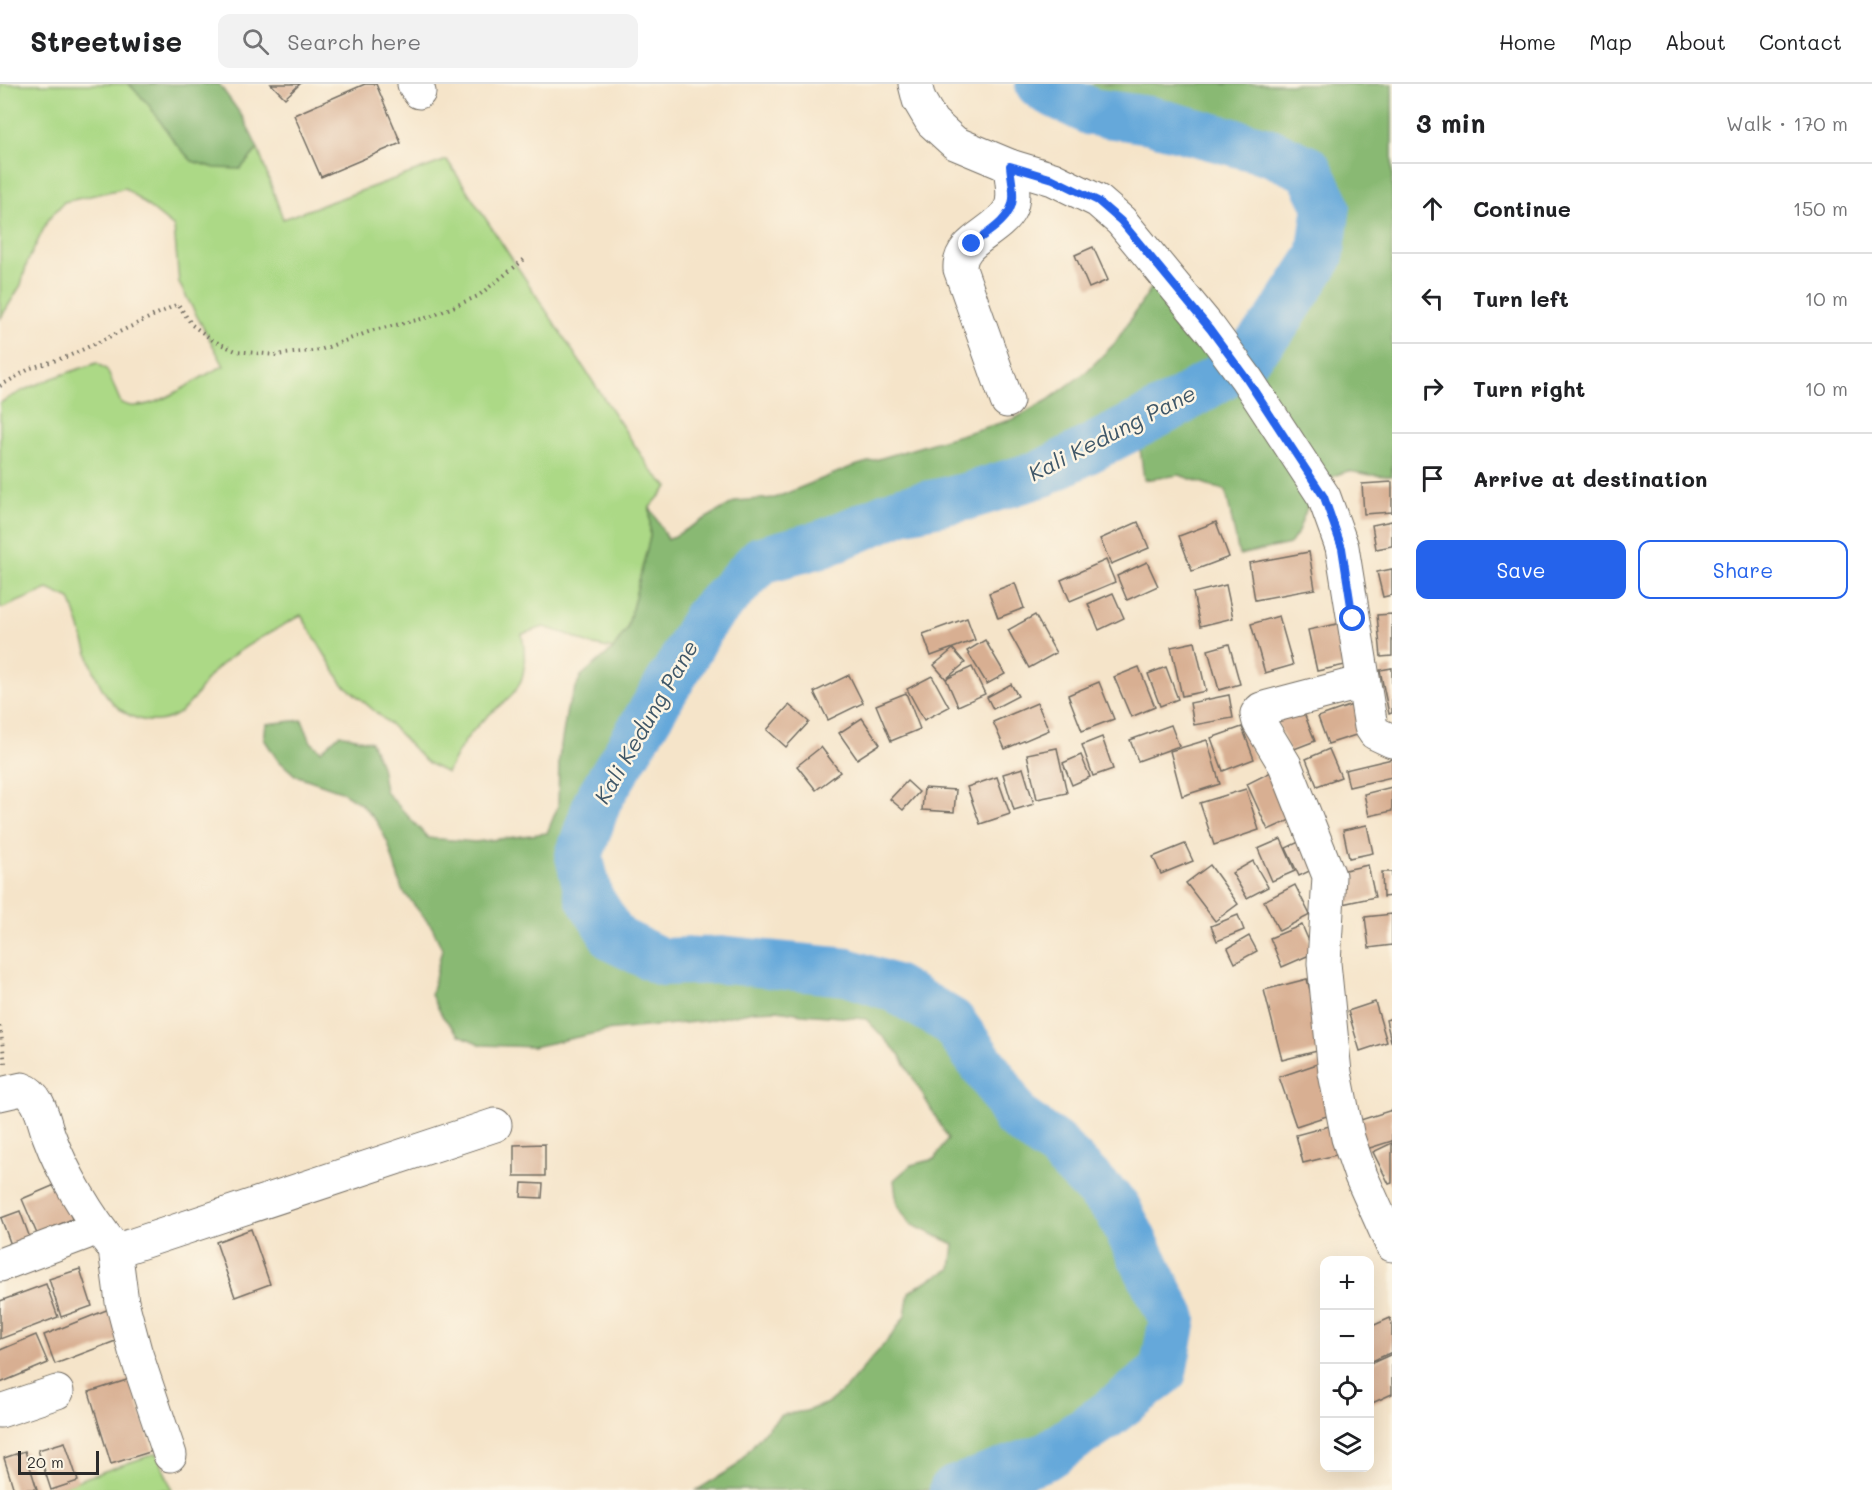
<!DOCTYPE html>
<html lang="en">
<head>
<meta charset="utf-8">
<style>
  :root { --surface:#fff; --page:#f2f2f2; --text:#202124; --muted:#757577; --line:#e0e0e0; --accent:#2563eb }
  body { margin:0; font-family:Mali,sans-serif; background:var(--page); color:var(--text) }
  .controls { position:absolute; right:18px; bottom:18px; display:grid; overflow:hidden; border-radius:12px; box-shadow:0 6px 24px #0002 }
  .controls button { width:54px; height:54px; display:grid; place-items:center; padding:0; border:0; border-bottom:2px solid var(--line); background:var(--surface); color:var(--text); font:30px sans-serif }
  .scale { position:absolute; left:18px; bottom:15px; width:81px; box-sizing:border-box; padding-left:6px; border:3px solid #2b2b2b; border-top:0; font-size:16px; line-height:21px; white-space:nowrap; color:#2b2b2b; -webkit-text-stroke:4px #fcf5e5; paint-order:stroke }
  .stop { position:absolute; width:18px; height:18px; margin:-14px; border:4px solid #2563eb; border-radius:50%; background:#fff }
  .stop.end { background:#2563eb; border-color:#fff; box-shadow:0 2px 6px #0008 }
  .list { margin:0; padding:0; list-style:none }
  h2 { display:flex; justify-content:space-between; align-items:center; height:78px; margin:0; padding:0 24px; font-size:26px }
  h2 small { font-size:20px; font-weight:400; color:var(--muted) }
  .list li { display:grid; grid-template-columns:39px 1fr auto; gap:18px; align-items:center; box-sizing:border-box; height:90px; padding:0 24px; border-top:2px solid var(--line) }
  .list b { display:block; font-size:22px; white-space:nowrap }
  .list em { font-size:20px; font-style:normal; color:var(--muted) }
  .actions { display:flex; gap:12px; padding:18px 24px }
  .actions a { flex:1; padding:14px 0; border:2px solid var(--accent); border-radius:12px; text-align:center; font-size:21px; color:var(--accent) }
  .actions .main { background:var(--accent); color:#fff }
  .icon { flex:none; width:33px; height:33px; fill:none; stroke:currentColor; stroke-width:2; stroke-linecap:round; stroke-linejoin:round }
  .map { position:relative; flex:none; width:1392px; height:1406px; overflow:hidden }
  header { display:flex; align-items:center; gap:36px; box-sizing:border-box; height:84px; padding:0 30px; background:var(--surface); border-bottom:2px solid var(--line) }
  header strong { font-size:28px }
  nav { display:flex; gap:33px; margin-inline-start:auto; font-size:21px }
  .search { width:420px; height:54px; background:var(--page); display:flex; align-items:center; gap:15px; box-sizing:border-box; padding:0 21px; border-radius:12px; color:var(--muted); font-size:22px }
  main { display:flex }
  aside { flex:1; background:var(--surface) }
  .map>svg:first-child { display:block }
  .green { fill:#acd986; stroke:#6c8258; stroke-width:1.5 }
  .forest { fill:#89b973; stroke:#5a724f; stroke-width:1.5 }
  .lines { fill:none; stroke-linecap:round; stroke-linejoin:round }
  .river { stroke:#65a8da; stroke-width:48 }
  .building { fill:#d8af92 }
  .minor-casing { stroke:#726c62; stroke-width:35 }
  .path { stroke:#726c62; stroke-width:4; stroke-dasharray:1.5 4.5; stroke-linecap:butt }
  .minor { stroke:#fff; stroke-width:33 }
  .route { stroke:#2563eb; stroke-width:8 }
  .labels { text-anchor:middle; stroke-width:5; stroke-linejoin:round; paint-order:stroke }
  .water-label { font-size:22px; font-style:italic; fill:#3f5768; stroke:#fcf5e5 }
</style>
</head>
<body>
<header>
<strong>Streetwise</strong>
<div class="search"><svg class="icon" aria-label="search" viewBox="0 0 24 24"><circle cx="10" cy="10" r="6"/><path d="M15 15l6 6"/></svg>Search here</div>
<nav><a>Home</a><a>Map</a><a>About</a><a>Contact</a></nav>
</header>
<main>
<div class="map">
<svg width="1392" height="1406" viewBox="0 0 1392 1406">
  <rect width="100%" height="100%" fill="#fcf5e5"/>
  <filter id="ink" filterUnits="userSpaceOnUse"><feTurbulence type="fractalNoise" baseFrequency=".0167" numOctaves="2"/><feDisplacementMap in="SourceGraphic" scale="12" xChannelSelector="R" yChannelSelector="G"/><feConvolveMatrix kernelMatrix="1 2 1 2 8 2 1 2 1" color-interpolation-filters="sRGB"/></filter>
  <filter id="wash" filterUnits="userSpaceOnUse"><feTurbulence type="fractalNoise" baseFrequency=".008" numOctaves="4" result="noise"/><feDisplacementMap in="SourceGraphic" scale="24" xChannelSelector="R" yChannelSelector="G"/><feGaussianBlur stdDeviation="1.35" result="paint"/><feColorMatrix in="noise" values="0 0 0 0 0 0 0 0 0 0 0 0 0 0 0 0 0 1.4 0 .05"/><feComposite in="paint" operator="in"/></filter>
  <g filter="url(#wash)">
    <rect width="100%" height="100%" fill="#f5e4c9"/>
    <g class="green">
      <path d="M0,0H129L148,20L240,85L258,65L283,135L447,76L651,386L668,403L650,423V453L627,545L613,565L589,560L567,550L544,543L522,550C533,615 506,608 471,649C461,661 454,675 447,689L426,678L392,642L342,599L301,531C272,548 240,563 216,585C205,595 198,611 188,621C160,650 123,637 103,606C88,580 82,544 70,515L48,505L3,524L0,523V319C30,301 63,290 97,279L107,286L121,319C125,320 130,323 135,322C166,321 196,293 224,282L179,199L174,143L125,104L64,118L48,136L27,179L21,201L0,235Z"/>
      <path d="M157,1369L172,1406H50Z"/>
    </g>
    <g class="forest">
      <path d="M129,0H219L244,35L258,65L240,85L215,84L192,77L176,60L148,20Z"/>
      <path d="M1057,0H1392V392L1371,391L1348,387L1336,391L1326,398L1310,416L1297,450L1290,460L1239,471L1226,407L1179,391L1144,396L1139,357L1244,291L1283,247L1330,176L1338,119L1316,78L1274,58L1152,26L1094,18Z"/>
      <path d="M1159,192L1231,275L1170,312L1039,379L962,403L898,417L822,449L756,467L697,529L673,574L627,647L589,712L569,771L579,817L607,862L659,888L727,886L845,897L890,914L945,945L988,1005L1008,1040L1048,1068L1108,1130L1162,1237L1154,1283L1100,1324L1040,1364L935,1401L929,1406H697L735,1383L764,1348L781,1331L806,1327L828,1319L846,1304L892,1251L905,1232L909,1208L930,1195L951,1185L954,1160L910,1140L897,1120L894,1096L911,1081L935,1075L948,1054L899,970L866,935L802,930L778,926L754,927L705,937L605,947L533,963L482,961L459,951L443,933L431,911L442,865L432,843L402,806L388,759L377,738L361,720L341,707L295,691L277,675L264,655L266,640L302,636L311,658L321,667L340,650L371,658L381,682L385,707L428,754L475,758L547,749L558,722L559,674L567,625L581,592L613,565L627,545L650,453V423L668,456L736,417L775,414L851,383L1014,335L1048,316L1086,288L1115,259Z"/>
    </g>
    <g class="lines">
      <path class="river" d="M953,1406L1045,1373L1106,1332L1163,1288L1173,1235L1117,1124L1054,1060L1016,1033L997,1000L952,938L894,904L847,888L727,876L662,878L615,855L589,813L579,772L598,716L681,579L705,535L761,476L825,459L901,426L965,413L1043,389L1175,321L1237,283L1275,241L1320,172L1327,122L1309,86L1270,68L1150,36L1091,28L1046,6L1039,0"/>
    </g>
    <g id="blocks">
      <g class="building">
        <path d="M271,0H300L285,14Z"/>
        <path d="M365,0H376L401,59L321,93L294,31Z"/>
        <path d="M1093,163L1108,196L1089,204L1075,171Z"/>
        <path d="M1392,398V428L1364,430L1362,400Z"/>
        <path d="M1392,437V462L1376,465L1372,441Z"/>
        <path d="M1138,438L1149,464L1111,480L1100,455Z"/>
        <path d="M1216,438L1229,473L1192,487L1179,452Z"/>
        <path d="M1309,468L1315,505L1255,516L1249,479Z"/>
        <path d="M1106,476L1115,498L1070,517L1061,496Z"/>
        <path d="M1147,478L1158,502L1127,516L1117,492Z"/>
        <path d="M1392,485V511L1383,513L1377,488Z"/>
        <path d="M1015,499L1024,524L998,534L989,509Z"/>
        <path d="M1226,501L1233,534L1200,542L1193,509Z"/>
        <path d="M1113,509L1124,534L1099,546L1088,520Z"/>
        <path d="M1392,530V572L1381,573L1377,531Z"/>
        <path d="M1035,531L1056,569L1029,584L1008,546Z"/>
        <path d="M1279,532L1293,581L1265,589L1251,540Z"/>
        <path d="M967,534L975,556L931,572L923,550Z"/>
        <path d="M1342,539L1350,580L1317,587L1308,546Z"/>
        <path d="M985,556L1005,590L987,600L967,567Z"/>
        <path d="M1195,558L1206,607L1182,612L1171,563Z"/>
        <path d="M1229,560L1240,600L1219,606L1208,566Z"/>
        <path d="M953,565L965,579L946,595L972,583L985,610L958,622L946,595L934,581Z"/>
        <path d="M1139,583L1155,623L1131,633L1114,593Z"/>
        <path d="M1166,583L1178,615L1160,622L1148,590Z"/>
        <path d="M1392,584V629L1389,630L1380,586Z"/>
        <path d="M849,591L863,619L828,636L814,608Z"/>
        <path d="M932,592L949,623L924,636L907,605Z"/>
        <path d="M1099,598L1114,635L1082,647L1068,611Z"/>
        <path d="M1011,600L1018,612L993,625L987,613Z"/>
        <path d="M906,609L920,645L891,657L876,621Z"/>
        <path d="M1229,611L1233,634L1194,641L1190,619Z"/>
        <path d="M1037,619L1049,646L1005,665L993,638Z"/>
        <path d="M1355,620L1365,648L1328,660L1318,633Z"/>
        <path d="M789,621L809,638L786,663L767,646Z"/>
        <path d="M1302,624L1315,657L1289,667L1276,635Z"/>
        <path d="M862,634L880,660L857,675L839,649Z"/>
        <path d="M1171,641L1179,662L1138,677L1130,656Z"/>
        <path d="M1242,643L1254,675L1223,687L1211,654Z"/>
        <path d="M1102,653L1113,685L1093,692L1082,661Z"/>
        <path d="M1207,656L1220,700L1182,712L1170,667Z"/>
        <path d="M821,663L840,688L816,706L797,682Z"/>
        <path d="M1057,664L1067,709L1037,715L1027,670Z"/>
        <path d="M1329,665L1341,693L1317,702L1306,675Z"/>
        <path d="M1081,671L1090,693L1072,701L1063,679Z"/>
        <path d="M1392,675V693L1349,703L1345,686Z"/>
        <path d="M1023,684L1034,720L1014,726L1003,690Z"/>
        <path d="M1277,685L1299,732L1268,746L1247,700Z"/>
        <path d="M997,693L1010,730L980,740L967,703Z"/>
        <path d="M907,697L919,708L903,726L890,715Z"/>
        <path d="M1392,703V727L1369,732L1364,710Z"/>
        <path d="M924,704L956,706L954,728L922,726Z"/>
        <path d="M1246,705L1259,746L1214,761L1200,719Z"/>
        <path d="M1367,741L1373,769L1349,774L1343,746Z"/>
        <path d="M1281,755L1295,787L1272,797L1258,765Z"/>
        <path d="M1305,755L1318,783L1299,792L1286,764Z"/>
        <path d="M1185,760L1193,777L1161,790L1153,773Z"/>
        <path d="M1253,777L1268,803L1247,814L1232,789Z"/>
        <path d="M1210,781L1238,820L1215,837L1186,799Z"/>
        <path d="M1368,781L1375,813L1342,820L1336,788Z"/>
        <path d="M1382,788H1392V812L1383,813Z"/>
        <path d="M1295,801L1310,831L1279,847L1264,817Z"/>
        <path d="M1392,830V861L1369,864L1365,833Z"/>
        <path d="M1238,831L1244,846L1217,857L1211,842Z"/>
        <path d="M1302,841L1314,869L1282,883L1270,854Z"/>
        <path d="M1249,852L1257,867L1235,879L1228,864Z"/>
        <path d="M1307,895L1325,965L1282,976L1264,906Z"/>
        <path d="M1375,918L1387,958L1360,967L1348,927Z"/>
        <path d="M1392,934V956L1391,957L1386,936Z"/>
        <path d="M1320,979L1336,1029L1296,1042L1279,993Z"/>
        <path d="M1392,1026V1057L1357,1068L1348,1040Z"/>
        <path d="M1337,1040L1344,1069L1303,1079L1296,1051Z"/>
        <path d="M1392,1059V1099L1389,1100L1373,1068Z"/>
        <path d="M545,1060V1092H514V1061Z"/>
        <path d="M522,1099L543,1100L542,1114L521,1113Z"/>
        <path d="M57,1100L72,1135L37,1150L22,1115Z"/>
        <path d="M20,1127L30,1154L11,1161L1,1134Z"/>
        <path d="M251,1145L270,1200L235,1213L216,1158Z"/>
        <path d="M80,1185L92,1222L61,1233L49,1195Z"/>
        <path d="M46,1200L58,1233L0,1255V1217Z"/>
        <path d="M114,1223L126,1253L55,1280L44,1251Z"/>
        <path d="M1390,1234L1392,1239V1268L1370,1278V1243Z"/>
        <path d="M36,1251L48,1279L0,1299V1266Z"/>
        <path d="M1392,1270V1310L1370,1320V1280Z"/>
        <path d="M130,1295L153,1367L111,1380L89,1308Z"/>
        <path d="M65,1358L78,1397L51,1406L38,1366Z"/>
        <path d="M25,1367L37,1405L14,1406L4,1374Z"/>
      </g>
    </g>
  </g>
  <g filter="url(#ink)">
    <use href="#blocks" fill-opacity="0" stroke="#726c62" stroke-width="1.5"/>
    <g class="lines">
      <g class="minor-casing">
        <g id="minor">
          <path d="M414,0L419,8"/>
          <path d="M915,0L919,16L932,38L955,59L1010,82L1053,95L1098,117L1121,137L1210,245L1246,294L1324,413L1342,463L1371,643L1375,649L1392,657"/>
          <path d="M1007,317L960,185C958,156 998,149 1010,125C1016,113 1011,95 1010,82"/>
          <path d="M1363,598L1268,623L1261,625L1257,630L1259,638L1285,681L1329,792L1324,879L1335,989L1348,1054L1361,1092L1392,1161"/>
          <path d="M0,1010L22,1005C40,1011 43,1036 49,1052C62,1088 90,1135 115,1165L124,1164L495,1041"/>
          <path d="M115,1165L122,1218L135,1267L170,1371"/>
          <path d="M0,1181L85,1149"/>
          <path d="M0,1327L57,1308"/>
        </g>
      </g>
      <g class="path">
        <path d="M0,302L31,284L69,272L178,220L192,241L214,257L236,267L276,271L320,266L374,246L430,233L478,212L526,174"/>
        <path d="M0,942L5,980"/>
      </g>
      <use href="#minor" class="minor"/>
    </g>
  </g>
  <g class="lines" filter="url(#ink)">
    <path class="route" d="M972,160C987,149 1011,136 1013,115C1014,105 1011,93 1010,82L1053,95L1098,117L1121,137L1210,245L1246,294L1324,413L1342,464L1353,535"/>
  </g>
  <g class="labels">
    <g class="water-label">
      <text transform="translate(1112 349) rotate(-27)" y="8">Kali Kedung Pane</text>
      <text transform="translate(646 638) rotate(-60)" y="8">Kali Kedung Pane</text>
    </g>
  </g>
</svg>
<div class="controls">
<button>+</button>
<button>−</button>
<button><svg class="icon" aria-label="locate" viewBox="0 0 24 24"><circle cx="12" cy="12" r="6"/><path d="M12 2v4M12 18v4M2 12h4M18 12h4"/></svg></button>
<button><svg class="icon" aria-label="layers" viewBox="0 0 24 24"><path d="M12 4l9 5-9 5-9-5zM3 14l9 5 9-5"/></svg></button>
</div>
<div class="scale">20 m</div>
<div class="stop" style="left:1353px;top:535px"></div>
<div class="stop end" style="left:972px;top:160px"></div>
</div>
<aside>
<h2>3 min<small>Walk · 170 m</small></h2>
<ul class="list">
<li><svg class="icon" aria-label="ahead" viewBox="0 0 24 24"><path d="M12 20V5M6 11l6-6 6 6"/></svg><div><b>Continue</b></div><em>150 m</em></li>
<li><svg class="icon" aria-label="left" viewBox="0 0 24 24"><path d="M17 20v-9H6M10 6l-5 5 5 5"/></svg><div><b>Turn left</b></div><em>10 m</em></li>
<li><svg class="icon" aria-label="right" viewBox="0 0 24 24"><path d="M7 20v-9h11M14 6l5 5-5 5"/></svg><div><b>Turn right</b></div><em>10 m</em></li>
<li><svg class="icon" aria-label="arrive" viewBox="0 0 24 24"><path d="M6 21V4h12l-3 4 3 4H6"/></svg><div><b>Arrive at destination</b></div></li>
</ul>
<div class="actions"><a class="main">Save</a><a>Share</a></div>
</aside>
</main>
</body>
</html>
